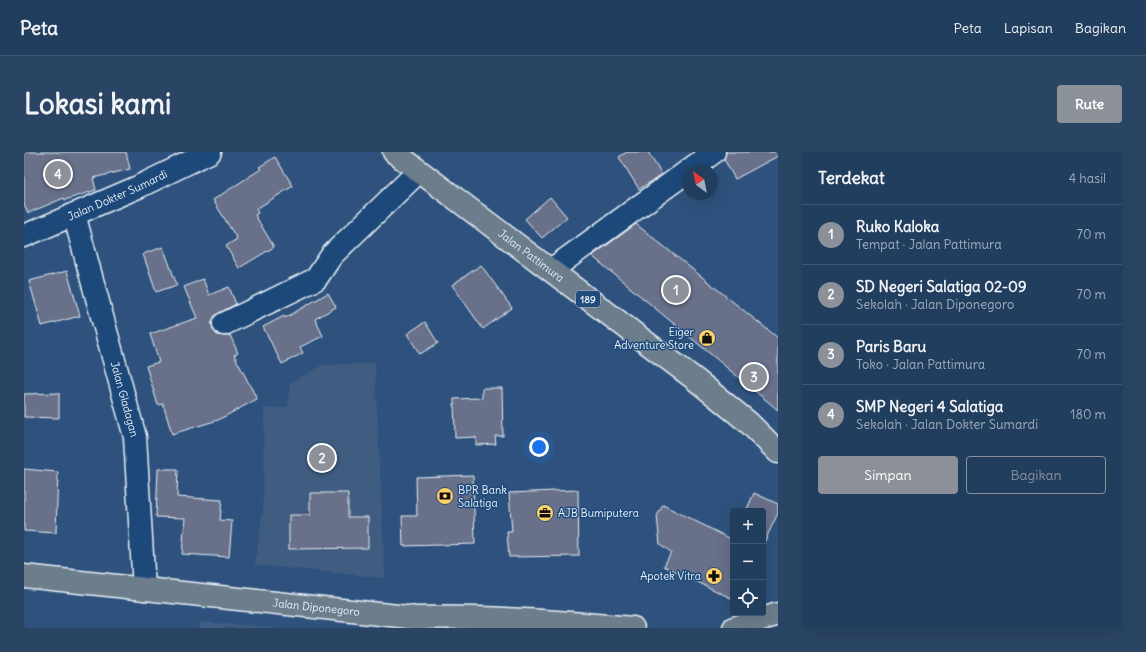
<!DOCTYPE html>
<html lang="id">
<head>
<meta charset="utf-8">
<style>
  :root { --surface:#223e5e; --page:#2a4564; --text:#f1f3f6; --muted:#a2aebc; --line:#3f5773; --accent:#8c9099 }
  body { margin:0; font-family:Delius,sans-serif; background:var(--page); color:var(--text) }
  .controls { position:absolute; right:12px; bottom:12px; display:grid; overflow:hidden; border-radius:4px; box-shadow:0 4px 16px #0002 }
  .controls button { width:36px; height:36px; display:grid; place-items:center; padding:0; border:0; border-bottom:1px solid var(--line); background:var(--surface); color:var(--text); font:20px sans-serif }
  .compass { position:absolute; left:658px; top:12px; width:36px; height:36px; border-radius:50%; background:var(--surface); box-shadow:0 4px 16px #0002; rotate:328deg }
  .you { position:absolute; left:515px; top:295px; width:14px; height:14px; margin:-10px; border:3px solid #fff; border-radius:50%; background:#1a73e8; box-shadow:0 0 0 6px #1a73e833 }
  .badge { display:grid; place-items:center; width:26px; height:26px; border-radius:50%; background:var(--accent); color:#fff; font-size:13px; font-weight:700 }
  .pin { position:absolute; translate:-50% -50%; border:2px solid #fff; box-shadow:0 1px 4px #0006 }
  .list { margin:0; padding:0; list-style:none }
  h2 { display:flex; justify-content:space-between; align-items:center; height:52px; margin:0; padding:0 16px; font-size:17px }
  h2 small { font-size:13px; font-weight:400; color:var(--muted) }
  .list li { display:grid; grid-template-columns:26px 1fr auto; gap:12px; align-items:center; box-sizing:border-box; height:60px; padding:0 16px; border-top:1px solid var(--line) }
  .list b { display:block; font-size:15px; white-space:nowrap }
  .list p { margin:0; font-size:13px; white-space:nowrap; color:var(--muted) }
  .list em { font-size:13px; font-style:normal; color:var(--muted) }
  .actions { display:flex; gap:8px; padding:12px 16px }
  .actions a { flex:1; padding:9px 0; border:1px solid var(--accent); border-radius:4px; text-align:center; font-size:14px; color:var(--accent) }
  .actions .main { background:var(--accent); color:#fff }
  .icon { flex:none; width:22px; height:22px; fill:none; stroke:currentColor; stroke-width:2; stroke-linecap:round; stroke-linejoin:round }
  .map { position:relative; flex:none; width:754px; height:476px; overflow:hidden; border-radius:4px }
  header { display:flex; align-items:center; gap:24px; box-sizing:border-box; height:56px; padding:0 20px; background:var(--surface); border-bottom:1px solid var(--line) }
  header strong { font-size:19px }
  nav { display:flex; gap:22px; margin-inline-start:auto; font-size:14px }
  .intro { display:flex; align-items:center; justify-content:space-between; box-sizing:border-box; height:96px; padding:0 24px }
  h1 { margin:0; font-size:28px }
  .button { padding:10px 18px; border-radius:4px; background:var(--accent); color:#fff; font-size:14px; font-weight:700 }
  main { display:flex; gap:24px; padding:0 24px }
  aside { flex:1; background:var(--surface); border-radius:4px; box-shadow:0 4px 16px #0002 }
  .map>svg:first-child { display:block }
  .built { fill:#3f5b81 }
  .building { fill:#68708a; stroke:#e8f1f8 }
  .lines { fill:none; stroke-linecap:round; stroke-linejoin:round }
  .street-casing { stroke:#e8f1f8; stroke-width:25 }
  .secondary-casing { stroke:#e8f1f8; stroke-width:25 }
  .primary-casing { stroke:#e8f1f8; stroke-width:25 }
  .street { stroke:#1f4a7a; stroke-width:22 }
  .secondary { stroke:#1f4a7a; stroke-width:22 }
  .primary { stroke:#6c7d8b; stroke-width:22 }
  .labels { text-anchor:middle; stroke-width:3; stroke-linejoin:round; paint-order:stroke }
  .shield { fill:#1f4a7a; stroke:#acbfd2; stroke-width:1 }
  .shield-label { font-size:10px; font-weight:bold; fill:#e8f1f8 }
  .street-label { font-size:11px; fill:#e8f1f8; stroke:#1f4a7a }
  .poi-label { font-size:11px; fill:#e8f1f8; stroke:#1f4a7a; text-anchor:end }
</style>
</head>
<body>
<header>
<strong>Peta</strong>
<nav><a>Peta</a><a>Lapisan</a><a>Bagikan</a></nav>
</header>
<div class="intro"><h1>Lokasi kami</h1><a class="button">Rute</a></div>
<main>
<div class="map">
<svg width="754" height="476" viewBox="0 0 754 476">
  <rect width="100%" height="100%" fill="#2e527d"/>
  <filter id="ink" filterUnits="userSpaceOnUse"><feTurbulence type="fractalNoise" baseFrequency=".025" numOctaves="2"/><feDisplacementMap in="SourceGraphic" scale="8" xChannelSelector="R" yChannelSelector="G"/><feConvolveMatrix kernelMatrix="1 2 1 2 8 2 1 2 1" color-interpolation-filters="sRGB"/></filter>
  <g filter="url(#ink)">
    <g class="built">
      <path d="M351,211L361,426L231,413L239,356L240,257L264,255L266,231L299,213Z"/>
      <path d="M176,470L263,476H175Z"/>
    </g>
    <g class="building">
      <path d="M0,0H102L106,17L69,26L72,38L41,48L40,46L4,61L0,52Z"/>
      <path d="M603,0H624L638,23L615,37L595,5Z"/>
      <path d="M702,0H754V4L711,27L700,7Z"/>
      <path d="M251,5L269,34L232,57L234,61L231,63L250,95L215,116L202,94L213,87L189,48L237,17L235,15Z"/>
      <path d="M526,45L543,65L518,86L501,67Z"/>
      <path d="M612,72L754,186V258L568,104Z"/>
      <path d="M139,95L153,133L132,140L119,102Z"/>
      <path d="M457,113L488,156L459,177L428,133Z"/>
      <path d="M43,119L56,164L18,174L5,129Z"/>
      <path d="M179,127L185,143L205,135L212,152L195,161L190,165L188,171L189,177L193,183L200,184L206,183L214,201L210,203L233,247L194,268L148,282L139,252L134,253L122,214L135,210L126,182L173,166L160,135Z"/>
      <path d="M304,141L312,155L291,167L299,184L276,195L279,201L258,212L239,175L260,164L261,166Z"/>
      <path d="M401,170L414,191L396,202L383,182Z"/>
      <path d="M458,236H478L479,284H471L472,292L452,293V285L431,286L430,247L458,246Z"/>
      <path d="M35,241V266L0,265V242Z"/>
      <path d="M0,317L34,320L32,381L0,379Z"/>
      <path d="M134,317H154L153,345L198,348L196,368L208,369L205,405L158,402L161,366L132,365Z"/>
      <path d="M449,323L451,392L379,394L378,364H393L392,325Z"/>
      <path d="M554,338L555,404L485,405L483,380H488L485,341Z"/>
      <path d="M286,341H324V365H344V396L265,397V363H286Z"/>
      <path d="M730,341L754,352V361L739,393V359H722Z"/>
      <path d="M639,353L709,388V447L640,414L647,400L636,392L633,364Z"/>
    </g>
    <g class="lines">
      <g class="street-casing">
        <g id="street">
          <path d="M665,18L690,0"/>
          <path id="s1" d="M50,62L111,285L120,437"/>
          <path d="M527,118L664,19"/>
          <path d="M200,172L292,127L308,103L394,20"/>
        </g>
      </g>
      <g class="secondary-casing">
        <g id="secondary">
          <path id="s2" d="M0,84L114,35L186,0"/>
        </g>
      </g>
      <g class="primary-casing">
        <g id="primary">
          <path id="s3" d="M370,0L672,228L725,271L754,300"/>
          <path id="s4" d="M0,424L393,466C465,464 537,470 609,476"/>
          <path d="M710,476L754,462"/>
        </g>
      </g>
      <use href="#street" class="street"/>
      <use href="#secondary" class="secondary"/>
      <use href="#primary" class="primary"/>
    </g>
  </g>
  <defs>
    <g id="shop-disc" transform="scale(0.9)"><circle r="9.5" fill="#ffd166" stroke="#1f4a7a"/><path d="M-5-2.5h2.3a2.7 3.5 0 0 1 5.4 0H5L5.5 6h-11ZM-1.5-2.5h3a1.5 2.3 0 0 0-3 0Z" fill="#111"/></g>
    <g id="bank-disc" transform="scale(0.9)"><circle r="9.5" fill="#ffd166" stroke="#1f4a7a"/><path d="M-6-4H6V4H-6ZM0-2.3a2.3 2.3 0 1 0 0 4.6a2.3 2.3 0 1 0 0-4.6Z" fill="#111"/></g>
    <g id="office-disc" transform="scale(0.9)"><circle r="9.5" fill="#ffd166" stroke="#1f4a7a"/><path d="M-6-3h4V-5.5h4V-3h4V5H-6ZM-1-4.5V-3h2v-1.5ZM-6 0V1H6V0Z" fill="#111"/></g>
    <g id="pharmacy-disc" transform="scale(0.9)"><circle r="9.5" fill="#ffd166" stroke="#1f4a7a"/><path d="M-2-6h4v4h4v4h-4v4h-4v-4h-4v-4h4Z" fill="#111"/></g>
  </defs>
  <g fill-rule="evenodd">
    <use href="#shop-disc" x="683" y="186"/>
    <use href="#bank-disc" x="421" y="344"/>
    <use href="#office-disc" x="521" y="361"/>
    <use href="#pharmacy-disc" x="690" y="424"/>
  </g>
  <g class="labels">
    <rect class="shield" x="552" y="139" width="24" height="16" rx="3"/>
    <g class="shield-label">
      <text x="564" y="151">189</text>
    </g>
    <g class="street-label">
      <text dy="4" stroke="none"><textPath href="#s2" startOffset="102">Jalan Dokter Sumardi</textPath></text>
      <text dy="4" stroke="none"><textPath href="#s3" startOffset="172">Jalan Pattimura</textPath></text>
      <text dy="4" stroke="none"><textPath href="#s1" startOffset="192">Jalan Gladagan</textPath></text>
      <text dy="4" stroke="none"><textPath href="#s4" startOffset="294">Jalan Diponegoro</textPath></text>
    </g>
    <g class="poi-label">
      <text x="670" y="184">Eiger<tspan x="670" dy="13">Adventure Store</tspan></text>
      <text x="434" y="342" text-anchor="start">BPR Bank<tspan x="434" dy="13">Salatiga</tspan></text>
      <text x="534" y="365" text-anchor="start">AJB Bumiputera</text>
      <text x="677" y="428">Apotek Vitra</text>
    </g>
  </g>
</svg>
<div class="controls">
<button>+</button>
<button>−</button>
<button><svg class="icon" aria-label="locate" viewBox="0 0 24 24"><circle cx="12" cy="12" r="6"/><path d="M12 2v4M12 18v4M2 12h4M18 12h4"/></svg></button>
</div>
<svg class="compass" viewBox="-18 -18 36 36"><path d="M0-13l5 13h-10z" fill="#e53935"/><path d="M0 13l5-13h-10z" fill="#a2aebc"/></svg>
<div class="you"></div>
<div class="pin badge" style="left:652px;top:138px">1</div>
<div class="pin badge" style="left:298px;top:306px">2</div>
<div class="pin badge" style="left:730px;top:225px">3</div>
<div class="pin badge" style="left:34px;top:22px">4</div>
</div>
<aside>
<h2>Terdekat<small>4 hasil</small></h2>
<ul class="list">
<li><span class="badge">1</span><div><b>Ruko Kaloka</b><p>Tempat · Jalan Pattimura</p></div><em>70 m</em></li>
<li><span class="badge">2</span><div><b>SD Negeri Salatiga 02-09</b><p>Sekolah · Jalan Diponegoro</p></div><em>70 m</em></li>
<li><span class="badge">3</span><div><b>Paris Baru</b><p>Toko · Jalan Pattimura</p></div><em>70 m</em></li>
<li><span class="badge">4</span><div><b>SMP Negeri 4 Salatiga</b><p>Sekolah · Jalan Dokter Sumardi</p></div><em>180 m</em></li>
</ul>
<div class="actions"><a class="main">Simpan</a><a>Bagikan</a></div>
</aside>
</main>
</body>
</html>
